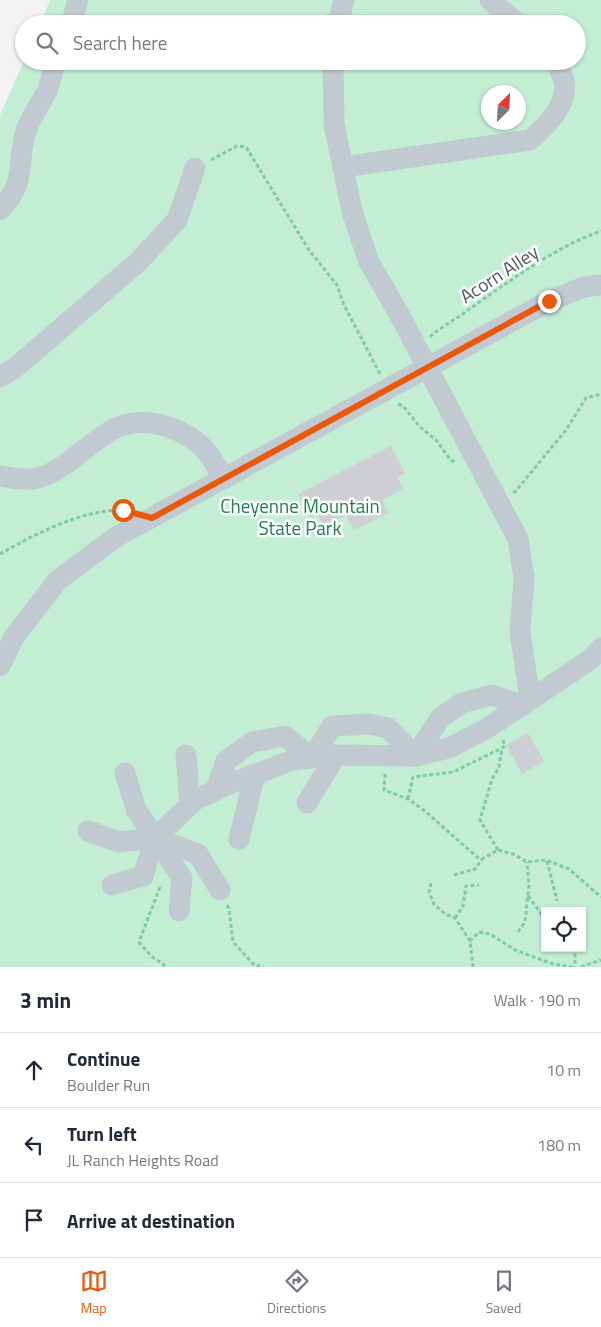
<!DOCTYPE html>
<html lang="en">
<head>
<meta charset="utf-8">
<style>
  :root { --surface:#fff; --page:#f6f6f7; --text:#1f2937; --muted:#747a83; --line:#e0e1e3; --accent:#ea580c }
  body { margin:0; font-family:"Titillium Web",sans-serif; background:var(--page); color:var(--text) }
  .controls { position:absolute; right:15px; bottom:15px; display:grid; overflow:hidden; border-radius:0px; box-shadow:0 1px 4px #0004 }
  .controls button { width:45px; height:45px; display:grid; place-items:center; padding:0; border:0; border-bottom:1px solid var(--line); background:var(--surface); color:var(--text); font:25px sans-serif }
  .compass { position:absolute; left:481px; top:85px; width:45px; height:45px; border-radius:50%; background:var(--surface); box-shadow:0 1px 4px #0004; rotate:24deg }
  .stop { position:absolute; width:15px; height:15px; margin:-11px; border:4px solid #ea580c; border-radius:50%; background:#fff }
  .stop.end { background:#ea580c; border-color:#fff; box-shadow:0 1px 5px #0008 }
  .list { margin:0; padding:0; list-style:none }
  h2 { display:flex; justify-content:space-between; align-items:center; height:65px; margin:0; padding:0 20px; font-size:21px }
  h2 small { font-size:16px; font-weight:400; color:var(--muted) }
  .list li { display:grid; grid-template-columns:32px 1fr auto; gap:15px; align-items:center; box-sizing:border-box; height:75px; padding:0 20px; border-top:1px solid var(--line) }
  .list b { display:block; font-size:19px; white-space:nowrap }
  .list p { margin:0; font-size:16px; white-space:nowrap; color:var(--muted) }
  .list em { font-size:16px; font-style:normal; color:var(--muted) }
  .icon { flex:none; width:28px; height:28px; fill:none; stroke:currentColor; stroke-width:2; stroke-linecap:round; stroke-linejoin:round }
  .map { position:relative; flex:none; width:601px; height:967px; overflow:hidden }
  .search { position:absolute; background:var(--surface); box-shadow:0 1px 4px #0004; left:15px; right:15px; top:15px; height:55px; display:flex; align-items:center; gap:12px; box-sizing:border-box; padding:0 18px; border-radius:28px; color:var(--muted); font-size:19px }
  .sheet { height:290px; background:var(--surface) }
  nav { display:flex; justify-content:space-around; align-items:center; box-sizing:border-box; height:70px; border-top:1px solid var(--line); background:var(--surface); font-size:14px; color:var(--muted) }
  nav a { display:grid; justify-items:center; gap:2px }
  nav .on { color:var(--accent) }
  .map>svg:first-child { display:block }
  .green { fill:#c4eed4; fill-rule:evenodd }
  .building { fill:#cdcfd4 }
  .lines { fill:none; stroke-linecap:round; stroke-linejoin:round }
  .path { stroke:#7ecba4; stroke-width:3; stroke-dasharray:4 2.5; stroke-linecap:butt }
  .minor { stroke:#c1cad0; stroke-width:21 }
  .route { stroke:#ea580c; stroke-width:6 }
  .labels { text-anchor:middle; stroke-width:5; stroke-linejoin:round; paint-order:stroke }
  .street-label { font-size:19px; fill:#4b565f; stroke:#fff }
  .park-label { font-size:19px; fill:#1c804c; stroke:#fff }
</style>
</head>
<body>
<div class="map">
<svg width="601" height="967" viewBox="0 0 601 967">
  <rect width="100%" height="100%" fill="#f4f3f3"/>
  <path class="green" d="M50,0H601V967H0V115L24,61H577V24H40ZM488,92H518V122H488ZM545,911H582V948H545Z"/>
  <g class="building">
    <path d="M391,446L405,473L398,477L403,489L382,500L388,513L354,530L346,515L324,527L317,514L310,518L298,494Z"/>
    <path d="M528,733L544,761L522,774L506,745Z"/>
  </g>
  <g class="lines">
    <g class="path">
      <path d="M211,160L237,146L246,147L309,250L337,285L344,305L380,374"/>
      <path d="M430,337C443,325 455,320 468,310C510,281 553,248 601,231"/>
      <path d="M398,404L403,406L420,427L436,440L450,459L456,463"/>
      <path d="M513,492H515L566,430L586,398L601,394"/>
      <path d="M0,554C35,534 83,509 124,510"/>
      <path d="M385,774L384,790L408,799L426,812L477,857L482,859L498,850L513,854L527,862L546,860L569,869L601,897"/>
      <path d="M408,799L413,777L453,772L502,748L505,746L503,740"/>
      <path d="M498,850L480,820L492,779L499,767L502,748"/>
      <path d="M547,861L557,901"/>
      <path d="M454,875L475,869L482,859"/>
      <path d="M431,883L429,892L434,904L445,914L455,918L470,941"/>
      <path d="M160,887L139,942L151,956L167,967"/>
      <path d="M528,896L545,919"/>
      <path d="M227,905L229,909L233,942L256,967"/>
      <path d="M455,918L463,906L466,886L479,885"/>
      <path d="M518,932L525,922L529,885L527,862"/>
      <path d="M572,948L575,951V967"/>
      <path d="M257,967L259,965L263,967"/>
      <path d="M473,967L470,941L479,932L490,934L515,950L553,964L574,967"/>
      <path d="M581,967L601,960"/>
    </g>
    <g class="minor">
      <path d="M490,0L518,24"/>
      <path d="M71,24L78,0"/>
      <path d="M338,24L344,0"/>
      <path d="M333,61L334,124L352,211L368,260L399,314L518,539L524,578L520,631L530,700"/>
      <path d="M343,167L530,140C547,125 569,104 564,80C562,74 558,67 556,61"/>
      <path d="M0,210C29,180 15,162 27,128C32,115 41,103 47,91C51,82 53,71 55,61"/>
      <path d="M0,377L15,368L138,262L177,220L195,168"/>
      <path d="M0,476C12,478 26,481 38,478C65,471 91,440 116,428C147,414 190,429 210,456C215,463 219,472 223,479"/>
      <path d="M0,666L14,637L58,580L116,537L549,301L584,287L601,285"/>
      <path d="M186,755L190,805"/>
      <path d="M125,773L136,809L182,878L179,911"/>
      <path d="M216,790L226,761L252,742L285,736L312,758L332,726L369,724L388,728L415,756L441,717L462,703L491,695L523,705"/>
      <path d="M307,803L336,755"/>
      <path d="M88,831L119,842L155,838L198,854L220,890"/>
      <path d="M239,839L255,774"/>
      <path d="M112,885L143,876L155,838L195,800L232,783L293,760L336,755L415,756L449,748L486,729L530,700L591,659L601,648"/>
    </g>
  </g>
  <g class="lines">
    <path class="route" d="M123,510L152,518L549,301"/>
  </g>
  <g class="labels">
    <g class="street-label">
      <text transform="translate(499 274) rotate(-33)" y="7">Acorn Alley</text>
    </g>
    <g class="park-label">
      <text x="300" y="513">Cheyenne Mountain<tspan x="300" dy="22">State Park</tspan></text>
    </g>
  </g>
</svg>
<div class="controls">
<button><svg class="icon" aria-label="locate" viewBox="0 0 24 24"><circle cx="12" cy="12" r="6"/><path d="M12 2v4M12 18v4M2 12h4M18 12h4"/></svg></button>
</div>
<svg class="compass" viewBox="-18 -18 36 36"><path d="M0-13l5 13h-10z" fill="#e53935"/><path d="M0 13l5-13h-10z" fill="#747a83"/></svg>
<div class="stop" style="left:123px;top:510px"></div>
<div class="stop end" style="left:549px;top:301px"></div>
<div class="search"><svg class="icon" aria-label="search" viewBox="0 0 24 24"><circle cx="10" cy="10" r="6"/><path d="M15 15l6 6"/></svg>Search here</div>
</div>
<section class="sheet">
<h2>3 min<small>Walk · 190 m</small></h2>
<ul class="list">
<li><svg class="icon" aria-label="ahead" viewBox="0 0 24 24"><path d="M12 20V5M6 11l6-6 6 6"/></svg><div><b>Continue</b><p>Boulder Run</p></div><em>10 m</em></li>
<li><svg class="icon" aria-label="left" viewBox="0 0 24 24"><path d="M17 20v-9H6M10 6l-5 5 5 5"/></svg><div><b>Turn left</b><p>JL Ranch Heights Road</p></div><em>180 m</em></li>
<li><svg class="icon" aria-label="arrive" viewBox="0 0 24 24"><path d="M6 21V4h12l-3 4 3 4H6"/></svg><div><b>Arrive at destination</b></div></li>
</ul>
</section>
<nav>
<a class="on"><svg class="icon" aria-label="map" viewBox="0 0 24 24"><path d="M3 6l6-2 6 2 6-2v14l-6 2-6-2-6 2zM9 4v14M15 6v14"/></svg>Map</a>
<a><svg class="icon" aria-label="directions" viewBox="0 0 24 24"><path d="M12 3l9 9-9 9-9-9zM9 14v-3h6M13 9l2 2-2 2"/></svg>Directions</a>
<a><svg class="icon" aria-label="saved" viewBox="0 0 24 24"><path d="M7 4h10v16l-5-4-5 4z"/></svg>Saved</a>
</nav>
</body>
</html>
